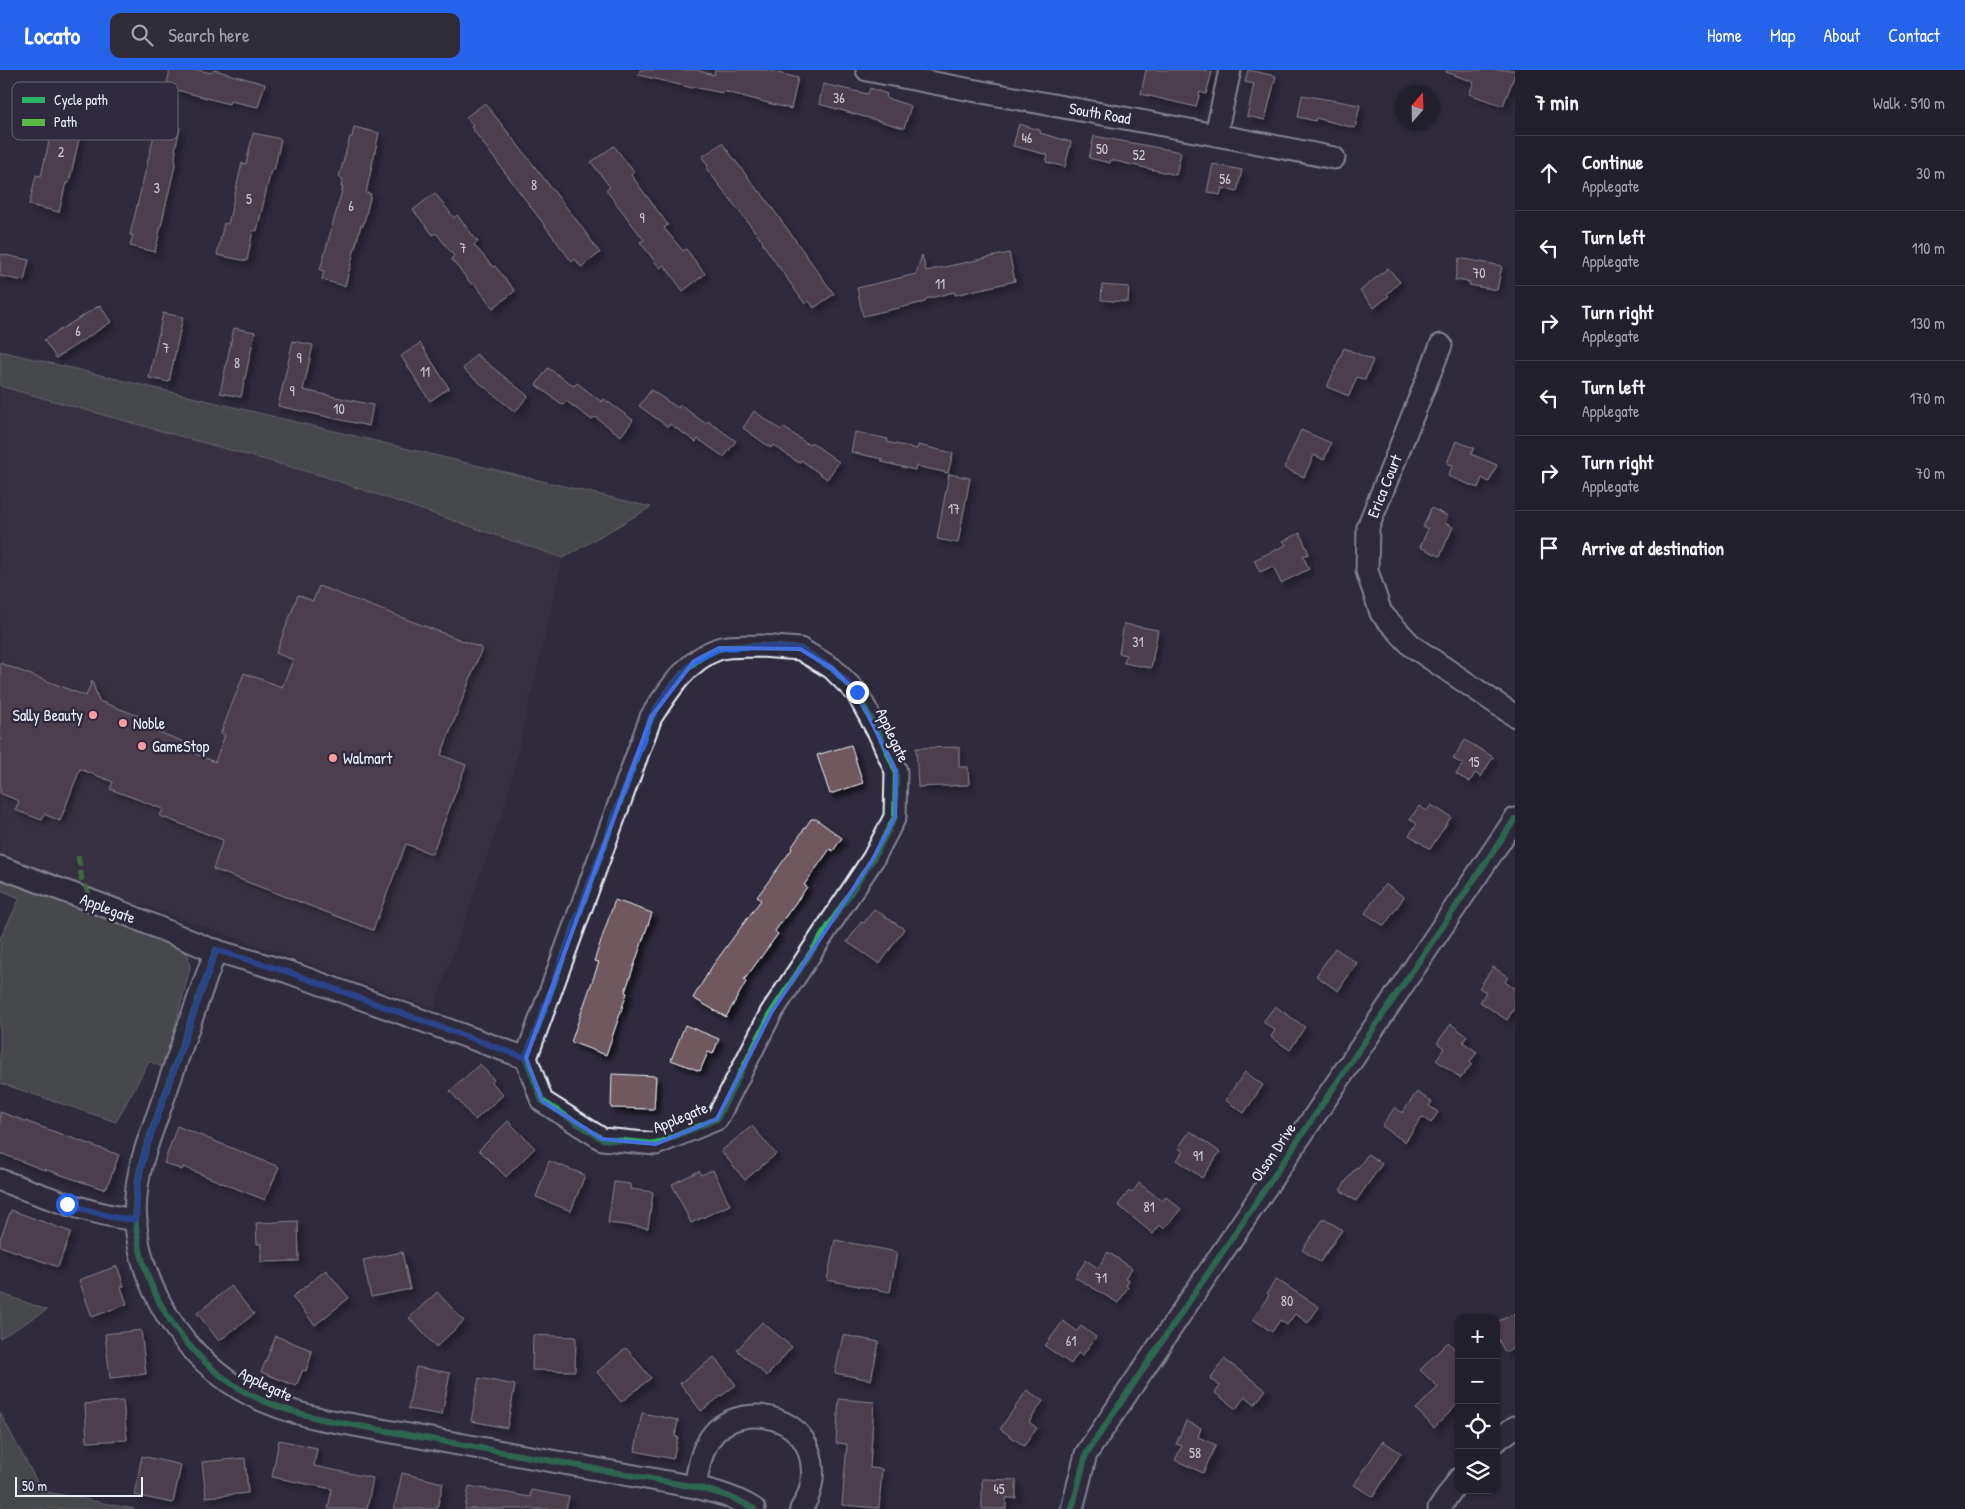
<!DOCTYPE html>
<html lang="en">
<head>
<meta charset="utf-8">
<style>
  :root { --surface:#23202e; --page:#2f2d3a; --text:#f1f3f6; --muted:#a3a3aa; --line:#403e4a; --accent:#2563eb }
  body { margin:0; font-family:"Patrick Hand",sans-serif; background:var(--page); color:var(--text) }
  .controls { position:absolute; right:15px; bottom:15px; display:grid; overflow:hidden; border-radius:10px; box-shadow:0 1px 4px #0004 }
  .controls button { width:45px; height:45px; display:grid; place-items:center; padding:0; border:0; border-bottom:1px solid var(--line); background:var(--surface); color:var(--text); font:25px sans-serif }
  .compass { position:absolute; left:1395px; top:15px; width:45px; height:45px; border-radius:50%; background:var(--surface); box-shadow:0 1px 4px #0004; rotate:20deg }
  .scale { position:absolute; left:15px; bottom:12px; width:128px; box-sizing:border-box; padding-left:5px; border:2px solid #e8f1f8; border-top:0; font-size:14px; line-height:18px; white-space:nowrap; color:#e8f1f8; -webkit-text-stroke:4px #2f2a3d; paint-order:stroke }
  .stop { position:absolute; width:15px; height:15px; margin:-11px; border:4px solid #2563eb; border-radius:50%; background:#fff }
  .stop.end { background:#2563eb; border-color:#fff; box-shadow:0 1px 5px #0008 }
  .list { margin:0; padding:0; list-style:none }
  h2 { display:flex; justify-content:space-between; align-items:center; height:65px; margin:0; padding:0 20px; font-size:21px }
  h2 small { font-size:16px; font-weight:400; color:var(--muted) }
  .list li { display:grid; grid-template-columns:32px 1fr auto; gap:15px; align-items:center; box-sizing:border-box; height:75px; padding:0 20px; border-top:1px solid var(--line) }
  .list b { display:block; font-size:19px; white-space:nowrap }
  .list p { margin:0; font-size:16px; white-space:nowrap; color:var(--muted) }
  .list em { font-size:16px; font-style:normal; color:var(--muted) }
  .icon { flex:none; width:28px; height:28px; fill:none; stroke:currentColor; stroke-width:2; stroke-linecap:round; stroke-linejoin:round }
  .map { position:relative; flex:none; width:1515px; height:1439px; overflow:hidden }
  header { display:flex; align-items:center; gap:30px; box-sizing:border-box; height:70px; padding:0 25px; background:var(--accent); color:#fff }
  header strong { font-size:24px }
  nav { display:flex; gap:28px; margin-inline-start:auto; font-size:18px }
  .search { width:350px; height:45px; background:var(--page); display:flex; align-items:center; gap:12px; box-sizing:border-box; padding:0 18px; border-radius:10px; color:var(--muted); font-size:19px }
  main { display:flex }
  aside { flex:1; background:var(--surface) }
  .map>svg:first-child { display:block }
  .built { fill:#423847 }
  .green { fill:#636d61; stroke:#a6afac }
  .building { fill:#70595f; stroke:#e8f1f8; filter:url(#shadow) }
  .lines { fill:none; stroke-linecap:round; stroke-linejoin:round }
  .minor-casing { stroke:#e8f1f8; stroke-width:25 }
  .minor { stroke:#2f2a3d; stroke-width:21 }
  .quiet { stroke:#58b947; stroke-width:5; stroke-dasharray:10 5; stroke-linecap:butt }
  .cycleway-casing { stroke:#2f2a3d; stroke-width:9 }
  .cycleway { stroke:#2db169; stroke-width:6 }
  .route { stroke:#2563eb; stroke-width:6 }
  .marked { fill:none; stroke:#466fde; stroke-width:4; stroke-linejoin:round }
  .poi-dot { fill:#ff9aa2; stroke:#2f2a3d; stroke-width:2 }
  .labels { text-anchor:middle; stroke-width:5; stroke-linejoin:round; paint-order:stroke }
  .number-label { font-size:14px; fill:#cacbd2 }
  .street-label { font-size:16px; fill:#e8f1f8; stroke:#2f2a3d }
  .poi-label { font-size:16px; fill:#e8f1f8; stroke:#2f2a3d; text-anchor:start }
  .key { fill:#2f2a3d; stroke:#666675; stroke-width:1 }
  .key-label { font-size:14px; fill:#e8f1f8 }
</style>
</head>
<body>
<header>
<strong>Locato</strong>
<div class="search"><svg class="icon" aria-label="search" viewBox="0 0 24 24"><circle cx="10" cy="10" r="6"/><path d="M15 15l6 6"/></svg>Search here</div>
<nav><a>Home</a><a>Map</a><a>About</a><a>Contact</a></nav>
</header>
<main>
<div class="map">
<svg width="1515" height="1439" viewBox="0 0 1515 1439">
  <defs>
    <filter id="shadow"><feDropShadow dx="4.5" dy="4.5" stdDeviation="2.5" flood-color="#0009"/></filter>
  </defs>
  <rect width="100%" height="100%" fill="#2f2a3d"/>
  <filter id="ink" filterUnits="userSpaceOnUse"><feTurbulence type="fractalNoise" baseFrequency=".02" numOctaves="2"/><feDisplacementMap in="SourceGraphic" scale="10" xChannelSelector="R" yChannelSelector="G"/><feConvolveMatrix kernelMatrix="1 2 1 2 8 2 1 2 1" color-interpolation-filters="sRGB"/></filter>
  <g filter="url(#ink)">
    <path class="built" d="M0,316L323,406L563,488L506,732L434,938L163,842L40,806L0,789Z"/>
    <g class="green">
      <path d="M0,281L651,437L563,488L323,406L0,316Z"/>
      <path d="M0,804L112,847L188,884L190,898L173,965L162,997L149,991L116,1052L0,1013V869L20,828L0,820Z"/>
      <path d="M0,1223L47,1240L0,1268Z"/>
      <path d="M0,1343L42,1421L134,1439H0Z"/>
    </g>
    <g class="building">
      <path d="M170,0H199L211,3L214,0L265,14L258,37L230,31L229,34L166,17Z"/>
      <path d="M640,0H696L714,5L715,0H766L798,8L791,39L723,21V23L693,17L692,18L639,5Z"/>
      <path d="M1146,0H1203L1212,2L1206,24L1200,22L1196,37L1141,24Z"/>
      <path d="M1248,0L1276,6L1265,50L1247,46L1254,14L1245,12Z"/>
      <path d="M1447,0H1515V4L1503,36L1469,24L1474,12L1446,2Z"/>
      <path d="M56,14L85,20L78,51L83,52L69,113H66L59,142L29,135L36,105L41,106L55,46L49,45Z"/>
      <path d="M823,14L868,24L870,18L887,24L886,28L911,36L904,58L819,34Z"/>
      <path d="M1302,25L1360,35L1355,58L1316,48L1315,51L1298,47Z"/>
      <path d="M485,33L581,156L600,183L581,197L575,189L572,192L471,57L473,56L466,47Z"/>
      <path d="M157,53L180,58L175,80H176L175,88L176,91L155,182L130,176L133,165H130Z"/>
      <path d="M1019,54L1040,60V63L1071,72L1065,97L1046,92L1048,85L1013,76Z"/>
      <path d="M354,57L379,63L366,123L371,124L363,156L361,155L345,216L322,210L324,201L320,200L343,117H341L343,109L339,107L350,67H352Z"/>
      <path d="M253,63L281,69L274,101L271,100L257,161L253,160L247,191L217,185L224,153L228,154L242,93L246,94Z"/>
      <path d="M1094,66L1181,82L1176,105L1111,90L1110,93L1089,88Z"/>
      <path d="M722,73L759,122L760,121L834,224L814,238L809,231L805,234L762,173L763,172L706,98L708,96L702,87Z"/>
      <path d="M614,76L634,102L631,105L668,155L664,158L683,181L686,179L705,204L683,221L664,195L660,198L640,172L644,170L606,120L610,117L591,92Z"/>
      <path d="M1213,94L1242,100L1237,122L1222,118L1220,125L1207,122Z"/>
      <path d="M435,123L454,148L457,145L478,172L474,175L493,197L495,196L515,221L493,238L474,213L472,215L451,189L454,186L436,163L433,165L413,140Z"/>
      <path d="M1009,183L1015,211L955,225L954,222L926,229L925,232L863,246L857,218L916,204L922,185L926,201Z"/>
      <path d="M0,184L29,190L24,211L0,206Z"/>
      <path d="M1459,188L1502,196L1497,220L1469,215L1470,212L1455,210Z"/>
      <path d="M1388,198L1400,212L1387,224L1389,226L1374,238L1360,221Z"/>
      <path d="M1102,215L1129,217L1128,232L1101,230Z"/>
      <path d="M100,235L111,252L56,288L44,270Z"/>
      <path d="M163,243L183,247L169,312L149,308Z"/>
      <path d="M234,258L255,262L241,327L220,323Z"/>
      <path d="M293,271L313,275L303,320L373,335L369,356L278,336Z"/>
      <path d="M420,273L449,318L430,331L401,286Z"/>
      <path d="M1344,278L1373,290L1365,310L1357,307L1349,326L1327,317Z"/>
      <path d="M476,284L528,326L515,342L463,299Z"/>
      <path d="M548,298L574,316L577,313L602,332L604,329L633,350L621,366L595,347L592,350L566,331L563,335L536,315Z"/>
      <path d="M651,320L678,338L680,335L706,354L708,351L736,371L724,387L698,369L696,372L670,354L668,357L639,336Z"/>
      <path d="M754,341L781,360L783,357L809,375L811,372L839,392L827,409L801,390L799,393L773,375L771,378L743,358Z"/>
      <path d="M1301,360L1331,373L1324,390L1314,385L1304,407L1284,398Z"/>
      <path d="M855,362L888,369L887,372L917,379L918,375L953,383L948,403L916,396L915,400L882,392V389L851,382Z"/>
      <path d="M1456,371L1474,378L1471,384L1497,395L1489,412L1482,408L1478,418L1448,406L1453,395L1447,393Z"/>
      <path d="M949,404L970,408L958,473L937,469Z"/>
      <path d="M1431,438L1448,446L1445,453L1453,457L1440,486L1420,477L1428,459L1423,457Z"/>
      <path d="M1300,463L1309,484L1303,486L1309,499L1281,513L1273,496L1260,502L1254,490L1286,475L1283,471Z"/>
      <path d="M319,516L482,578L441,685L466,695L432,784L406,774L373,860L213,799L223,770L160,746L163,739L110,719L113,712L80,699L60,751L44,744L42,750L15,740L19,731L0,723V593L86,626L92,611L99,631L144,648L148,658L192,675L196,684L215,692L225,665L221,663L244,603L282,617L293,590L276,583L298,525L313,531Z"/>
      <path d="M1124,554L1158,560L1151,598L1124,593L1126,585L1119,583Z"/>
      <path d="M1465,670L1493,687L1481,707L1475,703L1470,712L1456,704L1463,694L1453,689Z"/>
      <path d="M851,675L863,713L830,724L817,685Z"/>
      <path d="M959,677V697H968L969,715L918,717L916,678Z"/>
      <path d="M1431,735L1451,747L1430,779L1409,765L1417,754L1410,749L1419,736L1427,741Z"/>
      <path d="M811,749H816L842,768L833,781L830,779L804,815L807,817L775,861L778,864L744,910L746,912L726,947L693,928L713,895L761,830L757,827L792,779L791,778Z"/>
      <path d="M1385,814L1404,827L1384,856L1365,843Z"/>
      <path d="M615,830L652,843L625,922L627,923L606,985L571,972L599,892L594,891Z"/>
      <path d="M874,839L904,859L880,894L847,872L861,852L864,853Z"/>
      <path d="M1335,878L1357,893L1338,921L1316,906Z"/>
      <path d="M1493,897L1508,907L1505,912L1515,919V937L1507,950L1480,932L1486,922L1479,918Z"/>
      <path d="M1275,936L1305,957L1290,980L1271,967L1275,960L1263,952Z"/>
      <path d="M1451,954L1467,966L1463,972L1477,982L1470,992L1472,994L1461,1008L1436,990L1444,978L1437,973Z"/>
      <path d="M685,955L719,969L713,984L708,982L700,1001L671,990Z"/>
      <path d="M480,994L494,1010L492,1012L503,1025L475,1050L450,1021Z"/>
      <path d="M1245,1002L1263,1015L1244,1043L1225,1030Z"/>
      <path d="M612,1004L656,1006L654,1039L611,1038Z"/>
      <path d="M1417,1022L1432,1032L1429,1036L1438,1042L1431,1053L1422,1047L1405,1072L1382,1056L1395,1037L1402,1043Z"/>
      <path d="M0,1042L119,1085L107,1117L103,1119L44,1099V1100L0,1083Z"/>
      <path d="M508,1051L535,1078L506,1107L479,1080Z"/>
      <path d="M177,1056L279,1097L265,1130L183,1097L182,1100L164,1093Z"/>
      <path d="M752,1056L776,1084L745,1110L721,1081Z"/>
      <path d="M1190,1061L1220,1082L1202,1108L1177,1090L1183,1081L1178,1078Z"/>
      <path d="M1368,1084L1382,1094L1356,1131L1340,1120L1356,1097L1358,1098Z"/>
      <path d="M549,1091L585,1105L571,1141L536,1127Z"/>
      <path d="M713,1100L730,1135L691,1153L672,1114L699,1101L701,1105Z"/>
      <path d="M614,1112L630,1114V1119L653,1122L648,1158L608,1153Z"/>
      <path d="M1139,1113L1162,1131L1166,1127L1181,1139L1164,1159L1160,1155L1153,1164L1118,1135L1129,1121L1132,1123Z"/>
      <path d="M11,1140L71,1162L58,1197L0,1176V1169Z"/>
      <path d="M1324,1148L1342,1160L1320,1192L1302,1180Z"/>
      <path d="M298,1151L299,1191L261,1192V1174H257L256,1153Z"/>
      <path d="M835,1170L897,1182L890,1222L827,1210Z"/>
      <path d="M402,1182L410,1219L371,1227L363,1190Z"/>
      <path d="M1108,1182L1132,1198L1125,1208L1129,1210L1126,1216L1128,1217L1118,1233L1075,1207L1086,1190L1098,1198Z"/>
      <path d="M117,1196L124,1216L121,1217L127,1234L92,1247L79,1210Z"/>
      <path d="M326,1200L349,1228L315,1255L292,1227Z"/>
      <path d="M1276,1209L1319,1237L1308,1253L1295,1244L1287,1255L1280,1250L1272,1262L1253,1249L1269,1225L1267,1223Z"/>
      <path d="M231,1216L254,1244L219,1271L197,1243Z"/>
      <path d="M437,1222L464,1251L436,1277L409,1248Z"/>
      <path d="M1515,1244V1278L1505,1282L1496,1265V1252Z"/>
      <path d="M1063,1251L1077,1261L1081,1256L1096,1267L1082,1286L1078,1283L1071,1294L1045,1276Z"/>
      <path d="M762,1252L792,1277L767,1306L737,1280Z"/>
      <path d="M141,1260L146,1304L110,1308L105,1264Z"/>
      <path d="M533,1265L576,1267L575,1301L532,1300Z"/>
      <path d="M843,1265L879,1272L871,1310L835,1303Z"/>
      <path d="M276,1266L311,1280V1286L306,1301L303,1300L296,1316L261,1302Z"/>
      <path d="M1448,1272L1459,1283V1333L1434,1358L1416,1339L1438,1317L1420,1300Z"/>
      <path d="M626,1278L651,1308L621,1332L597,1302Z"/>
      <path d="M714,1287L736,1315L701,1341L680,1313Z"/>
      <path d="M1224,1289L1266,1320L1255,1334L1245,1326L1236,1339L1215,1323L1220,1316L1210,1309Z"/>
      <path d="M416,1297L450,1303L442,1345L408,1339Z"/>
      <path d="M479,1308L515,1315L507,1358L471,1351Z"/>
      <path d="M1027,1320L1043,1331L1029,1352L1037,1358L1024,1376L1000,1359Z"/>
      <path d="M839,1329L874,1332L870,1398L882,1399L879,1438L842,1435L847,1374L836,1373Z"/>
      <path d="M123,1331L127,1370L87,1372L85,1334Z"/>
      <path d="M642,1343L678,1350L675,1367H678L673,1389L635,1381Z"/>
      <path d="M1186,1351L1201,1358L1198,1367L1216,1375L1203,1403L1175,1390L1182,1376L1176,1374Z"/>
      <path d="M279,1370L317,1378L314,1396L373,1408L367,1439H328L332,1419L272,1407Z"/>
      <path d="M1383,1371L1401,1383L1373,1427L1354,1415Z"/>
      <path d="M142,1386L181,1395L173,1433L134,1425Z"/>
      <path d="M245,1388L248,1423L206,1427L202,1392Z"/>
      <path d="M402,1403L443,1413L437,1439H394Z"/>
      <path d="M982,1409L1016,1410V1428H1006V1439H982Z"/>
      <path d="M469,1416L530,1427L531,1420L569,1427L566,1439H465Z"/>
    </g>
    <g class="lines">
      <g class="minor-casing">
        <g id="minor">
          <path d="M867,0C1022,31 1178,56 1334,88"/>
          <path d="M1216,64L1230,0"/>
          <path d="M1441,275L1368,457L1367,501L1381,543L1412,576L1515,646"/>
          <path d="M761,576L800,579L832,598L857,623L880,665L896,701L895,747L873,789L771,943L717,1049L656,1074L602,1069L542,1031L526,988L651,647C668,621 687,590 718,579C730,575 748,577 761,576Z"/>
          <path d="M0,797L121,842L207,878L288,902L526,988"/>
          <path d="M216,880C198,929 181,978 164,1027C154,1056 141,1086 137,1117C126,1195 174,1279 240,1319C265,1334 292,1342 321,1349L695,1417C716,1422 735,1427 754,1439"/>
          <path d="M0,1110C44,1126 89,1144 136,1150"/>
          <path d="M1496,1371L1515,1357"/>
          <path d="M695,1417C698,1401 700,1384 709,1370C724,1345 759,1340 784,1353C816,1369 820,1412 801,1439"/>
          <path d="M1072,1439L1086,1384L1515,749"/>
          <path d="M1439,1439L1459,1409"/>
        </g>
      </g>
      <use href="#minor" class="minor"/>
      <path class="quiet" d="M78,786L82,810L93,832"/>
      <g class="cycleway-casing">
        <g id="cycleway">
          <path d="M761,576L800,579L832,598L857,623L880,665L896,701L895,747L873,789L771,943L717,1049L656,1074L602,1069L542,1031L526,988L651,647C668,621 687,590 718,579C730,575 748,577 761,576Z"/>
          <path d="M216,880C198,929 181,978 164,1027C154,1056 141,1086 137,1117C126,1195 174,1279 240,1319C265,1334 292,1342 321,1349L695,1417C716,1422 735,1427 754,1439"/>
          <path d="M1072,1439L1086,1384L1515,749"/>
        </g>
      </g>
      <use href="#cycleway" class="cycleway"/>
    </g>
  </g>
  <g class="lines" filter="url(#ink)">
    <path class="route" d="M67,1134L111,1147L136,1150L137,1117L145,1082L216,880L288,902L526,988L651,647L668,621L694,591L719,578L761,576L800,579L832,598L857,622"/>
  </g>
  <path d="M0 0H1515V1439H0ZM719,578L800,579L832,598L857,623L896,701L895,747L873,789L771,943L717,1049L656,1074L602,1069L542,1031L526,988L651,647L694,591Z" fill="#2f2a3d" fill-opacity=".55" fill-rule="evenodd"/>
  <path class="marked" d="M719,578L800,579L832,598L857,623L896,701L895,747L873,789L771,943L717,1049L656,1074L602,1069L542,1031L526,988L651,647L694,591Z"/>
  <g class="poi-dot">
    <circle cx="93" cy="645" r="5"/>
    <circle cx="123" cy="653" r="5"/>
    <circle cx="142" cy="676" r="5"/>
    <circle cx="333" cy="688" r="5"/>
  </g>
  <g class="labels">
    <g class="number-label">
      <text x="839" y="33">36</text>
      <text x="1027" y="73">46</text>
      <text x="1102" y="84">50</text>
      <text x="61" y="87">2</text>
      <text x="1139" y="90">52</text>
      <text x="1225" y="114">56</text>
      <text x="534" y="120">8</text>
      <text x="157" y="123">3</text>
      <text x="249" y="134">5</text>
      <text x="351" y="141">6</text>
      <text x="642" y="153">9</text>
      <text x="463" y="183">7</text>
      <text x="1479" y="208">70</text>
      <text x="940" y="219">11</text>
      <text x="78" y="266">6</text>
      <text x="166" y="283">7</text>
      <text x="299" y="293">9</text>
      <text x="237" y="298">8</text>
      <text x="425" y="307">11</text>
      <text x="292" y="326">9</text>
      <text x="339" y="344">10</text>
      <text x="954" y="444">17</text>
      <text x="1138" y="577">31</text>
      <text x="1474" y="697">15</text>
      <text x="1198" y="1091">91</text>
      <text x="1149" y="1142">81</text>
      <text x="1101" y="1213">71</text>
      <text x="1287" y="1236">80</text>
      <text x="1071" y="1276">61</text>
      <text x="1195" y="1388">58</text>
      <text x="999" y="1424">45</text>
    </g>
    <g class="street-label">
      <text transform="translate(1100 43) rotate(10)" y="6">South Road</text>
      <text transform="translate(1384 416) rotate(-68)" y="6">Erica Court</text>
      <text transform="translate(893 665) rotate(65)" y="6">Applegate</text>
      <text transform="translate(108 838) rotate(21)" y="6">Applegate</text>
      <text transform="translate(680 1047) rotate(-22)" y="6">Applegate</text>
      <text transform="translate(1273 1082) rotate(-56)" y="6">Olson Drive</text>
      <text transform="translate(266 1314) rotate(26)" y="6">Applegate</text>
    </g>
    <g class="poi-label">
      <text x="83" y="651" text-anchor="end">Sally Beauty</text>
      <text x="133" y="659">Noble</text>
      <text x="152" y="682">GameStop</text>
      <text x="343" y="694">Walmart</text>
    </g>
  </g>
  <rect x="12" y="12" width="166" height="58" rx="8" class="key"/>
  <rect x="22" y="27" width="23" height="6" fill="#2db169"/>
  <rect x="22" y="49" width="23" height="7" fill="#58b947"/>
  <g class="key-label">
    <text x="54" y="35">Cycle path</text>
    <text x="54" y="57">Path</text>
  </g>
</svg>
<div class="controls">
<button>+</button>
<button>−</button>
<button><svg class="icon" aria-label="locate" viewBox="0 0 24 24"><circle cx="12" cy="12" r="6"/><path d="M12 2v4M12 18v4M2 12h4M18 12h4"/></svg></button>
<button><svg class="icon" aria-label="layers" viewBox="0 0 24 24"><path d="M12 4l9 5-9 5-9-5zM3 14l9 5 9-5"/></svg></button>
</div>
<svg class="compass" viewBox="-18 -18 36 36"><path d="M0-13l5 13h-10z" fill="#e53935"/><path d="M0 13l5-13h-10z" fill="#a3a3aa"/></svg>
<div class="scale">50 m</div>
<div class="stop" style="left:67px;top:1134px"></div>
<div class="stop end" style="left:857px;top:622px"></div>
</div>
<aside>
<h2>7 min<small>Walk · 510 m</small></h2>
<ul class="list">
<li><svg class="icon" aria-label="ahead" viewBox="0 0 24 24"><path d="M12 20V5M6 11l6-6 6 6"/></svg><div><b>Continue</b><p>Applegate</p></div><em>30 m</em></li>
<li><svg class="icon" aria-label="left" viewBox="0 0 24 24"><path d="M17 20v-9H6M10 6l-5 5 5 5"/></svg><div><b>Turn left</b><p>Applegate</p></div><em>110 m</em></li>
<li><svg class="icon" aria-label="right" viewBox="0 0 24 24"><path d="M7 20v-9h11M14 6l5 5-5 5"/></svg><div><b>Turn right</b><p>Applegate</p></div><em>130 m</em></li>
<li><svg class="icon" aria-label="left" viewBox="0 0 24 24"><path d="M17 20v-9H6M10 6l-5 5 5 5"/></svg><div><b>Turn left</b><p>Applegate</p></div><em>170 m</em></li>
<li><svg class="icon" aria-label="right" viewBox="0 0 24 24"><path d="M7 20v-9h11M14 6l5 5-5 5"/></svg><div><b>Turn right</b><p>Applegate</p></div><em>70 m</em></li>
<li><svg class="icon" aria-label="arrive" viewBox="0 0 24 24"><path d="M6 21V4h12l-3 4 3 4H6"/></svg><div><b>Arrive at destination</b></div></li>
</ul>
</aside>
</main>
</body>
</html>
